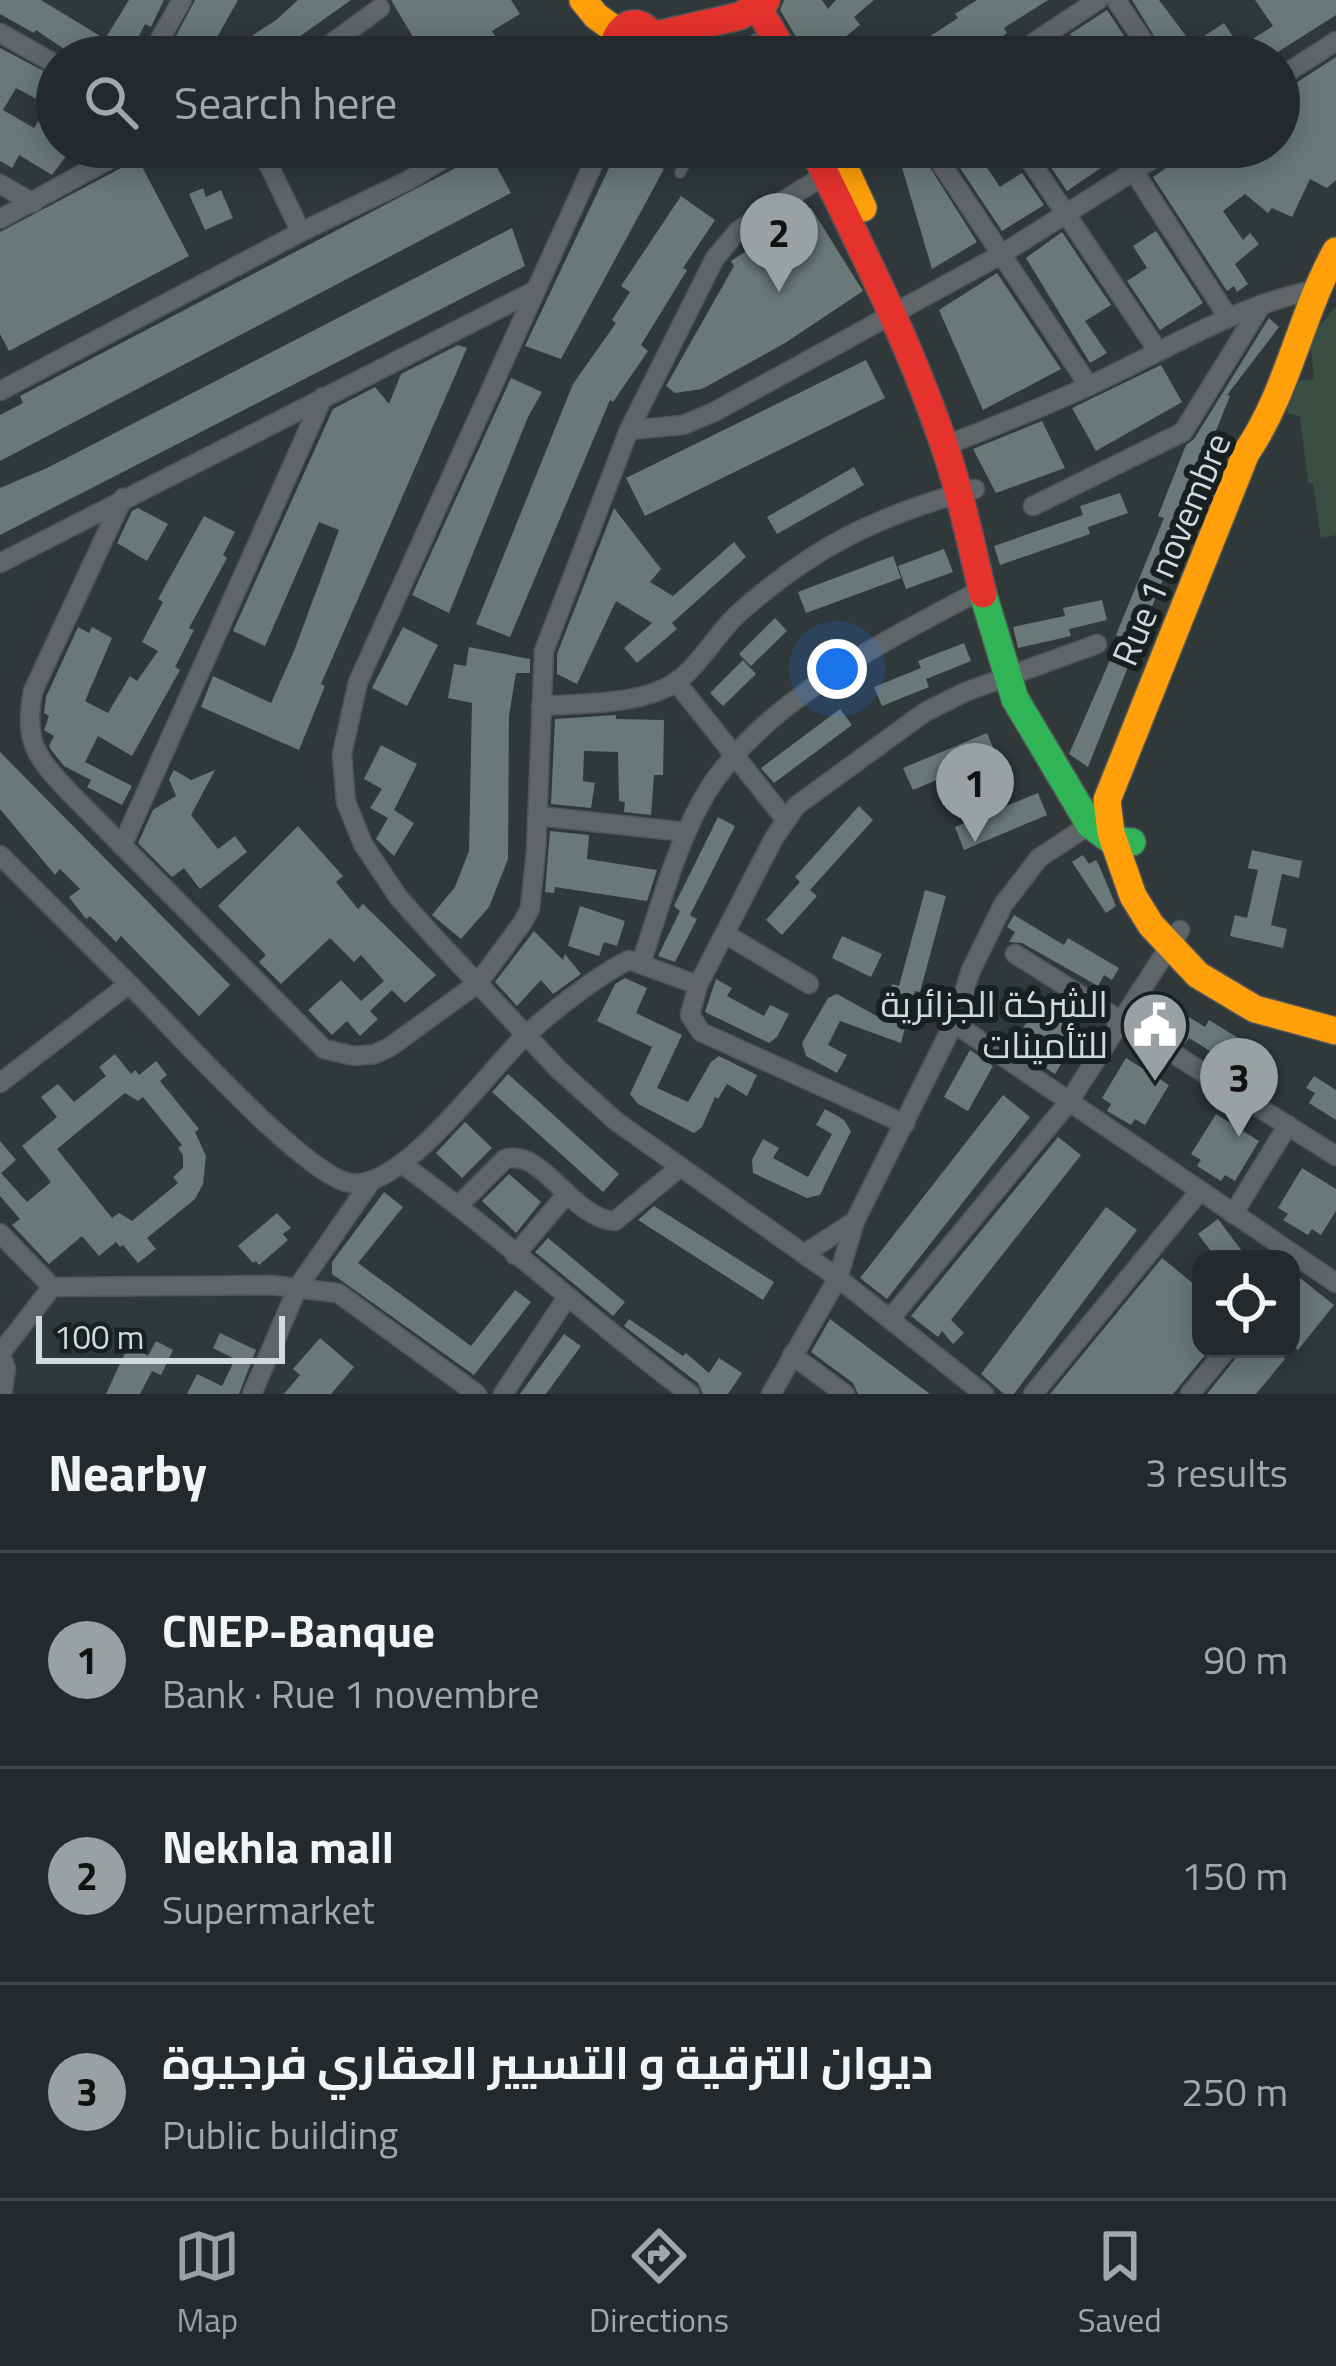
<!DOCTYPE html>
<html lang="en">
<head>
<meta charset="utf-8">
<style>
  :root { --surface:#242a2c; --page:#2c3234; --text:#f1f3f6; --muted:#a3a7a9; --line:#414648; --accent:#99a1a4 }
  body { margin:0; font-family:"Titillium Web",Cairo,sans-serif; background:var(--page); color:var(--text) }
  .controls { position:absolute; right:36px; bottom:36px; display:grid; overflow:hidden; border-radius:24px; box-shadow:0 6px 30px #0003 }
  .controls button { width:108px; height:108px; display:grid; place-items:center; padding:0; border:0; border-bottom:3px solid var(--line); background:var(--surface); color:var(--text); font:60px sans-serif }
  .scale { position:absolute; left:36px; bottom:30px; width:249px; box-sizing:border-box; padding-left:12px; border:6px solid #d2dadd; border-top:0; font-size:33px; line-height:42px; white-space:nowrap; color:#d2dadd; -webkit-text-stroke:9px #192022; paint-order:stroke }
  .you { position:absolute; left:837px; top:669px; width:42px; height:42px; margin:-30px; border:9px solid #fff; border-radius:50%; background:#1a73e8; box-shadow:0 0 0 18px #1a73e833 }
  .badge { display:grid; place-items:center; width:78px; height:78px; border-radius:50%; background:var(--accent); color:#111; font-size:39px; font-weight:700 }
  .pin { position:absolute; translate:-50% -99px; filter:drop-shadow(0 3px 6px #0008) }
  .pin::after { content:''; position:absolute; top:63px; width:42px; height:36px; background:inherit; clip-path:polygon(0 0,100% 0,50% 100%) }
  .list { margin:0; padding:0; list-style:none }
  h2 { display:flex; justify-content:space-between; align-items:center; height:156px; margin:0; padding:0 48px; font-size:51px }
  h2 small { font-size:39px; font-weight:400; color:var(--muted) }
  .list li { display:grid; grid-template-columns:78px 1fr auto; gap:36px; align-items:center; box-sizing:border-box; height:216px; padding:0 48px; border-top:3px solid var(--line) }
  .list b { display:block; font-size:45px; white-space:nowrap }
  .list p { margin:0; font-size:39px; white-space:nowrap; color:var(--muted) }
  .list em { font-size:39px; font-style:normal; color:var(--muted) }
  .icon { flex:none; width:66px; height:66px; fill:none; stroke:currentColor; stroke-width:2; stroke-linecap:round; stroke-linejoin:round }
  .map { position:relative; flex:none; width:1336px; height:1394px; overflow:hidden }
  .search { position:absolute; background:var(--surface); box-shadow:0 6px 30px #0003; left:36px; right:36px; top:36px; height:132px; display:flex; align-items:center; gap:30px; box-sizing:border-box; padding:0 42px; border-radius:66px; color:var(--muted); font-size:45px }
  .sheet { height:804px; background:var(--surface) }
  nav { display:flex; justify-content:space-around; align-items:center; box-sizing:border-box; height:168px; border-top:3px solid var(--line); background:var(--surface); font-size:33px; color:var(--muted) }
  nav a { display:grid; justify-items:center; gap:6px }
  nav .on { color:var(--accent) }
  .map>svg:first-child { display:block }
  .green { fill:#3b4e44 }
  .building { fill:#6a7878; fill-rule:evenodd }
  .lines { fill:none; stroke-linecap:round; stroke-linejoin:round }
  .lane-casing { stroke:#4e5457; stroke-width:12 }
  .street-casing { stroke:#4e5457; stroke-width:21 }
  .fast-casing { stroke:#4e5457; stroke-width:30 }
  .slow-casing { stroke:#4e5457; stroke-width:30 }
  .jam-casing { stroke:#4e5457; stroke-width:30 }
  .lane { stroke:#606569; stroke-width:9 }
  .street { stroke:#606569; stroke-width:18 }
  .fast { stroke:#30b455; stroke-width:27 }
  .slow { stroke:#ff9f0a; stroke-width:27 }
  .jam { stroke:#e5322d; stroke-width:27 }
  .labels { text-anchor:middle; stroke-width:12; stroke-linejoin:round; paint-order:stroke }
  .street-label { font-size:36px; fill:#d2dadd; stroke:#192022 }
  .poi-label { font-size:36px; fill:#d2dadd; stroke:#192022; text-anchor:end }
</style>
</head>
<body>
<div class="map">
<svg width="1336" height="1394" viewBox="0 0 1336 1394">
  <rect width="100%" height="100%" fill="#30383a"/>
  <path class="green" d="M1336,307V535L1321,538L1313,483H1308L1300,416L1287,413L1293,382L1314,379L1310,337Z"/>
  <g class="building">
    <path d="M0,0H41L105,39L129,0H164L151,27L145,24L129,56L117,49L114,56L86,41L76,57L36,30L34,33L0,14Z"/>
    <path d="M195,0H238L206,57H165Z"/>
    <path d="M298,0H351L271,57H220L276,20Z"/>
    <path d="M391,0H511L520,14L492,31L503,49L490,57H471L464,47L448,57H425Z"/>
    <path d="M784,0H822L828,9L836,0H874L854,17L860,25L820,57H811L801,45L780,10Z"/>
    <path d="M977,0H1048L1004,28L1007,33L971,57H898L958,18L955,14Z"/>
    <path d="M1132,0H1159L1192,44L1224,23L1240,47L1273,26L1255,0H1336V15L1270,57H1167Z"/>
    <path d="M1107,10L1138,57H1053L1075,42L1070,34Z"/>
    <path d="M0,48L57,78V110L16,88L3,110L34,128L42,115L57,124V147H73L52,175L19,155L12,168L0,161Z"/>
    <path d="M1336,57V180L1327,188L1310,179L1292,217L1272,208L1268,213L1245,194L1223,211L1243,240L1250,233L1259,244L1235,264L1248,284L1237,292L1234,286L1227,291L1153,177L1196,147H1279V94Z"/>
    <path d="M896,147H917L977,242L932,269Z"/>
    <path d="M946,147H1008L985,165L1000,187L1022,173L1044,205L1002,231Z"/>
    <path d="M1037,147H1105L1111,161L1067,191Z"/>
    <path d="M488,151L511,193L0,461V415L23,403L20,396Z"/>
    <path d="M617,151L664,169L561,359L525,346Z"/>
    <path d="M138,159L189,256L9,351L0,334V232Z"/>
    <path d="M203,188L206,197L221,190L233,218L205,230L189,194Z"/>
    <path d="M681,196L715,220L683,268L687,270L641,345L648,351L613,402L610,400L510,637L476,624L573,384L616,323L612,320L630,292L621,286Z"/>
    <path d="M811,208L863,291L785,343L702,389L675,393L666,386L734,266L731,261Z"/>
    <path d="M512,228L525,266L0,535V488L47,468Z"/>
    <path d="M1156,231L1203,303L1160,330L1127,281L1147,268L1133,246Z"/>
    <path d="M1062,232L1111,305L1085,321L1107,353L1090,363L1026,258Z"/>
    <path d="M997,273L1061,369L983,410L939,310Z"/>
    <path d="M1269,318L1279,327L1227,395L1230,396L1176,530L1182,532L1088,767L1069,754L1120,637L1116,635L1164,518L1158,516L1186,445L1194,439Z"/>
    <path d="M458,345L467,348L321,684L325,686L299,750L201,707L213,676L271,703L294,651L339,530L319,522L265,646L233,631L333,409L375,387L389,404L401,374Z"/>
    <path d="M866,360L885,398L645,516L626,478Z"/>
    <path d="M1161,365L1182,402L1096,451L1072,408Z"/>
    <path d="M511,378L542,392L528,417L449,613L412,595Z"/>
    <path d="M1042,421L1065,468L996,493L973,449Z"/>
    <path d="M854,467L864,485L777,534L767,517Z"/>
    <path d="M1120,493L1128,513L1088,527L1090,534L1000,565L994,546L1083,515L1080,506Z"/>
    <path d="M138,508L168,524L147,561L117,543L132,511Z"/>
    <path d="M614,508L661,569L650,582L673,596L734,542L746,557L672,623L677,629L637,663L624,648L652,623L616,601L577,684L557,674V654Z"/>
    <path d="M204,516L235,532L223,555L227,558L189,628L194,630L175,667L180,670L132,756L98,736L85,762L132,786L122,805L87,787L91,780L64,766L52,751L49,746L54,736L44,730L49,716L44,713L46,697L78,627L89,633L92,627L112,638L85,701L108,713L130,676L137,681L158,651L142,642L163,602L158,599Z"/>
    <path d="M944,549L953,572L906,589L898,566Z"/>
    <path d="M893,556L901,578L806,613L798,592Z"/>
    <path d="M1102,600L1107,620L1069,629L1071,636L1018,648L1013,627L1065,616L1063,608Z"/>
    <path d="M775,618L787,631L751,666L739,654Z"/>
    <path d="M403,627L438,645L407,706L372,688Z"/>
    <path d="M964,643L971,661L926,679L929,687L882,706L874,687L921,668L918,661Z"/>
    <path d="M469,647L530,659V673H516L509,716L508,859L489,907L461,939L432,915L455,887L469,851L472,703L448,698L454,664L466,666Z"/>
    <path d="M743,660L756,674L723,706L710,693Z"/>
    <path d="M840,709L852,725L774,783L761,768Z"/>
    <path d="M616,715V719L664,720L663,775H654L651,815L624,812L625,802L619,801L618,752L584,751L583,781L595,783L591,808L551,804L555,719Z"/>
    <path d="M987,733L996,755L913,790L903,768Z"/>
    <path d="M381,745L417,764L394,810L414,823L394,856L376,839L388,818L370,808L382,789L364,779Z"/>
    <path d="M0,752L230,985L199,1016L121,936L116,942L90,916L86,919L69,897L80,889L60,869L55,875L0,809Z"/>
    <path d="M174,770L191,780L215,770L191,815L218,849L235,836L247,852L200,889L184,868L172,877L138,843L153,810L176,796L169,779Z"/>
    <path d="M1038,793L1047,815L964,850L955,827Z"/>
    <path d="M859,806L873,820L810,890L817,896L782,935L766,920L800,882L795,877Z"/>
    <path d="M718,817L735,826L690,915L697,919L675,962L658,956L680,911L674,906Z"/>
    <path d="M298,826L343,876L336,882L358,909L363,904L436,975L405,1003L392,990L370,1011L378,1019L360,1036L347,1021L332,1035L308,1010L341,980L361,1001L384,981L361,955L354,962L330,938L281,984L259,962L266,955L218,906Z"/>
    <path d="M550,831L589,835L587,859L657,870L647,901L555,887L554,893L545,892Z"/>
    <path d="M1252,850L1302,861L1299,878L1282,874L1271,925L1287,929L1283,948L1230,936L1235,915L1247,918L1258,870L1248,868Z"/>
    <path d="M1083,855L1089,864L1096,860L1099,865L1116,906L1106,913L1072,862Z"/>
    <path d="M925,890L946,896L920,992L915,991L901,1043L840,1021L828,1045L847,1055L837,1073L806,1056L802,1043L828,998L837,994L882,1019L892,984L899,986Z"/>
    <path d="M580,906L625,921L617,946L604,942L599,956L568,946Z"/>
    <path d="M1014,915L1064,945L1068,938L1119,968L1112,980L1104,975L1098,986L1022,943L1009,942L1015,932L1007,927Z"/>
    <path d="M534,931L563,960L565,954L581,974L553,994L541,980L517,1006L495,982Z"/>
    <path d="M842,936L882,954L871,977L832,958Z"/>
    <path d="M625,978L647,988L636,1013L682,1035L657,1088L688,1102L711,1062L719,1056L757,1075L747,1096L727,1084L718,1099L715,1097L702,1127L694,1133L638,1104L630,1094L652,1047L597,1021L615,984Z"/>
    <path d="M716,979L732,988L727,996L764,1016L770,1005L789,1014L777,1037L769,1043L705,1012Z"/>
    <path d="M1155,996L1205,1027L1209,1020L1259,1051L1252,1063L1245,1058L1239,1069L1189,1038L1185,1044L1150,1023L1156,1013L1148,1008Z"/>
    <path d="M1036,1007L1080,1033L1055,1074L1012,1046Z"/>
    <path d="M970,1050L993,1066L968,1111L944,1097Z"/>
    <path d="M115,1054L131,1074L135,1070L139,1075L156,1061L167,1075L160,1081L199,1129L195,1132L206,1156L203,1184L195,1199L147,1238L156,1249L138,1263L123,1245L120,1247L116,1242L99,1256L82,1236L49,1264L12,1225L20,1219L0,1196V1141L16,1160L1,1173L27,1202L51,1182L22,1146L57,1117L41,1097L58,1084L74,1102L106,1076L99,1067ZM125,1093L138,1101L143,1097L182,1145L178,1148L183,1155V1168L173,1177L178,1183L132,1221L119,1213L112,1218L57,1149Z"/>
    <path d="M1126,1058L1169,1085L1145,1125L1135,1119L1131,1125L1107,1111L1111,1104L1102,1098Z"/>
    <path d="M508,1074L619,1174L603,1192L492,1092Z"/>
    <path d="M1314,1076L1336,1090V1120L1309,1103L1315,1093L1306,1088Z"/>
    <path d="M1003,1095L1030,1117L887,1299L860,1278Z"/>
    <path d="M825,1109L844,1120L851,1131L820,1195L807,1198L753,1173L752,1160L763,1139L779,1148L773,1158L808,1177L832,1134L816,1125Z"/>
    <path d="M1216,1114L1259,1141L1235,1181L1225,1175L1221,1181L1197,1166L1201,1160L1191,1154Z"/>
    <path d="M465,1122L492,1148L462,1178L436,1153Z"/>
    <path d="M1058,1137L1081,1155L951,1320L964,1333L953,1344L942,1331L938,1337L911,1316Z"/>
    <path d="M1302,1168L1336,1189V1211L1321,1235L1312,1229L1308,1235L1283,1220L1288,1214L1278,1208Z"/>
    <path d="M509,1174L541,1202L516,1233L482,1201Z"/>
    <path d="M384,1192L403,1207L358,1263L471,1346L515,1290L531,1302L474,1375L332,1274V1262Z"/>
    <path d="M654,1206L774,1282L763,1300L638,1220Z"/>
    <path d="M1106,1207L1137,1230L1014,1394H1004L981,1374Z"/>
    <path d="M277,1213L291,1228L283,1234L288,1240L259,1265L256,1261L253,1263L238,1246Z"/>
    <path d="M1218,1219L1248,1259H1217L1198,1234Z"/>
    <path d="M548,1238L625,1302L613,1316L535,1252Z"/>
    <path d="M1162,1258L1201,1290V1349H1210L1173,1394H1050Z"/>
    <path d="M1300,1278L1334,1305L1298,1350L1291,1344V1289Z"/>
    <path d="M629,1319L683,1356L686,1353L709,1373L719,1358L742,1373L728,1394H703L698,1383L624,1326Z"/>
    <path d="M830,1319L930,1394H858L853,1383L811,1352Z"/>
    <path d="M220,1333L256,1350L239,1394H187L197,1374L222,1386L235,1359L213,1348Z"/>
    <path d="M564,1334L581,1346L546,1394H520Z"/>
    <path d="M320,1338L354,1367L331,1394H284L300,1375L293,1369Z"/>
    <path d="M156,1341L173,1350L161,1375L152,1371L140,1394H106L129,1344L148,1356Z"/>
    <path d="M1243,1349H1273L1285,1359L1256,1394H1207Z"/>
  </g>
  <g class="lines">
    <g class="lane-casing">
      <g id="lane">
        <path d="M745,57L755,39"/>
        <path d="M680,173L694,147"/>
      </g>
    </g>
    <g class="street-casing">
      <g id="street">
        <path d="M1116,0L1154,57"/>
        <path d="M0,33L57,65"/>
        <path d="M150,57L182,0"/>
        <path d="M313,57L380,8"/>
        <path d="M1012,57L1098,0"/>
        <path d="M1279,78L1336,41"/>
        <path d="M164,147H175"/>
        <path d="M260,147L301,232"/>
        <path d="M601,147L358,682L342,754L346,802L363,844L399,898L434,937L559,1070L617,1122L838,1278L984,1394"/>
        <path d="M930,147L1089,386"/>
        <path d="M1021,147L1158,351"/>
        <path d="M1118,147L1228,317"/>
        <path d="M0,184L33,203"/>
        <path d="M0,219L132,147"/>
        <path d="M0,391L301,232L409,180L463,147"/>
        <path d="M629,430L683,425L714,412L1002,254L1172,147"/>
        <path d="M944,446C993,427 1043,407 1091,385C1164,351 1235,306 1314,290"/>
        <path d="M123,498L33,691C24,742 35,756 70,793L324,1049L354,1056L375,1054L390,1047L478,983L523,922L530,909L536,850L544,651L629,430L715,258L738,231L760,215L871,147"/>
        <path d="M1033,506L1183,432L1262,304"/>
        <path d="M0,563L532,292"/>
        <path d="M677,683L785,819"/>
        <path d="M541,706C579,703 625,705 661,690C695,677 713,636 739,613C814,546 879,515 975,489"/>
        <path d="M538,816L686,832"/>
        <path d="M122,846L323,397"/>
        <path d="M0,855L129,984"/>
        <path d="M727,935L809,984"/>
        <path d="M1015,954L1336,1156"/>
        <path d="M641,963C659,911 673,855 699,806C751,706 887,640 983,589"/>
        <path d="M698,985L774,838L796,806L925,712L965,692L1097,644"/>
        <path d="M954,1023L1336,1283"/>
        <path d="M0,1083L129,984C172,1027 297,1167 346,1182C399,1198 489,1069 525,1036C551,1012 598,975 629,960L698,985L690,1015L701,1032L905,1124"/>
        <path d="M402,1164C502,1236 591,1321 690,1394"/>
        <path d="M458,1206L505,1159C544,1148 570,1218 615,1221L679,1168"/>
        <path d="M1233,1214L1288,1125"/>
        <path d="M0,1233L52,1287L271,1285L338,1293L477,1394"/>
        <path d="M804,1254L855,1221"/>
        <path d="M515,1255L566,1195"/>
        <path d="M890,1319L1068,1103L1180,930"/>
        <path d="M0,1353L6,1369L2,1394"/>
        <path d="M0,1354L52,1287"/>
        <path d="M792,1355L845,1394"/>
        <path d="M252,1394L298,1287L372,1180"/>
        <path d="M503,1394L566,1299"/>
        <path d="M771,1394L838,1278L855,1221L954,1023L971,970L1003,905L1039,858L1098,819"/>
        <path d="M1033,1394L1199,1192"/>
        <path d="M1190,1394L1227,1349"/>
      </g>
    </g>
    <g class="fast-casing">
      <path id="fast" d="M983,594L1015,699L1090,825L1111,840L1132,842"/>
    </g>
    <g class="slow-casing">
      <g id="slow">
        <path d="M583,0L596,16L618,32"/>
        <path d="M835,147L863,208"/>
        <path d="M1336,251C1300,316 1288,392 1246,453L1107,800L1111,833L1133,896L1151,925L1198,975L1255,1009L1336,1031"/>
      </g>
    </g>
    <g class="jam-casing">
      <g id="jam">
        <path d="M756,5L787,57"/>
        <path d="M652,36L740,16L766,0"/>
        <path d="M626,57L616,38C625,20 641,19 652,36L650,51L643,57"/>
        <path d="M812,147C862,249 914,351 949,460C963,503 972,549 983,594"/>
      </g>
    </g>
    <use href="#lane" class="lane"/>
    <use href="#street" class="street"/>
    <use href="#fast" class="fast"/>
    <use href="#slow" class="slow"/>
    <use href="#jam" class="jam"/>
  </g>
  <defs>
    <g id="civic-pin" transform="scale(3.45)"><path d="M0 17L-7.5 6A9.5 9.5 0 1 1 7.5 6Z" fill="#99a1a4" stroke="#192022"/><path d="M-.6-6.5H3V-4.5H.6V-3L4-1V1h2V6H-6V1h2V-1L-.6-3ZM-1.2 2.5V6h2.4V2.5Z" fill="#fff"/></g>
  </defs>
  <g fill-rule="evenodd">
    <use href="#civic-pin" x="1155" y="1025"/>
  </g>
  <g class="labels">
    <g class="street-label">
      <text transform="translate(1171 549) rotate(-67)" y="13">Rue 1 novembre</text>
    </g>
    <g class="poi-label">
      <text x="1108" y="1017">الشركة الجزائرية<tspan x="1108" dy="41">للتأمينات</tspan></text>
    </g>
  </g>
</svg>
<div class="controls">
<button><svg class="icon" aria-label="locate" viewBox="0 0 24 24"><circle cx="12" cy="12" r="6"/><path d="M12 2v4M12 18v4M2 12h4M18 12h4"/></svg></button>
</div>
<div class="scale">100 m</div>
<div class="you"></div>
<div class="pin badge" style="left:975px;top:842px">1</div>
<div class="pin badge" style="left:779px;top:292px">2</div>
<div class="pin badge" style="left:1239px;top:1137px">3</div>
<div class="search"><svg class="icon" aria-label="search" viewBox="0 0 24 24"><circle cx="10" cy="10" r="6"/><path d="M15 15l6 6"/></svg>Search here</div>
</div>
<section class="sheet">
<h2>Nearby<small>3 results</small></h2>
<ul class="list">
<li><span class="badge">1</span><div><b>CNEP-Banque</b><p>Bank · Rue 1 novembre</p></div><em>90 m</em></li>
<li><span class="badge">2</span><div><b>Nekhla mall</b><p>Supermarket</p></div><em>150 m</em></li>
<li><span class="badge">3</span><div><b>ديوان الترقية و التسيير العقاري فرجيوة</b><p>Public building</p></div><em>250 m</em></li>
</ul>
</section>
<nav>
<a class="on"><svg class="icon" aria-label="map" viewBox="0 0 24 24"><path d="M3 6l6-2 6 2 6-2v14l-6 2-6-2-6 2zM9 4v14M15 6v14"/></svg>Map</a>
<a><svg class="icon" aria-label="directions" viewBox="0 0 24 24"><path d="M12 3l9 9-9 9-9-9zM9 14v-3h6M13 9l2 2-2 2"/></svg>Directions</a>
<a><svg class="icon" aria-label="saved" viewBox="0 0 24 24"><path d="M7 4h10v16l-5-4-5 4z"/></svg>Saved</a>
</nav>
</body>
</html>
